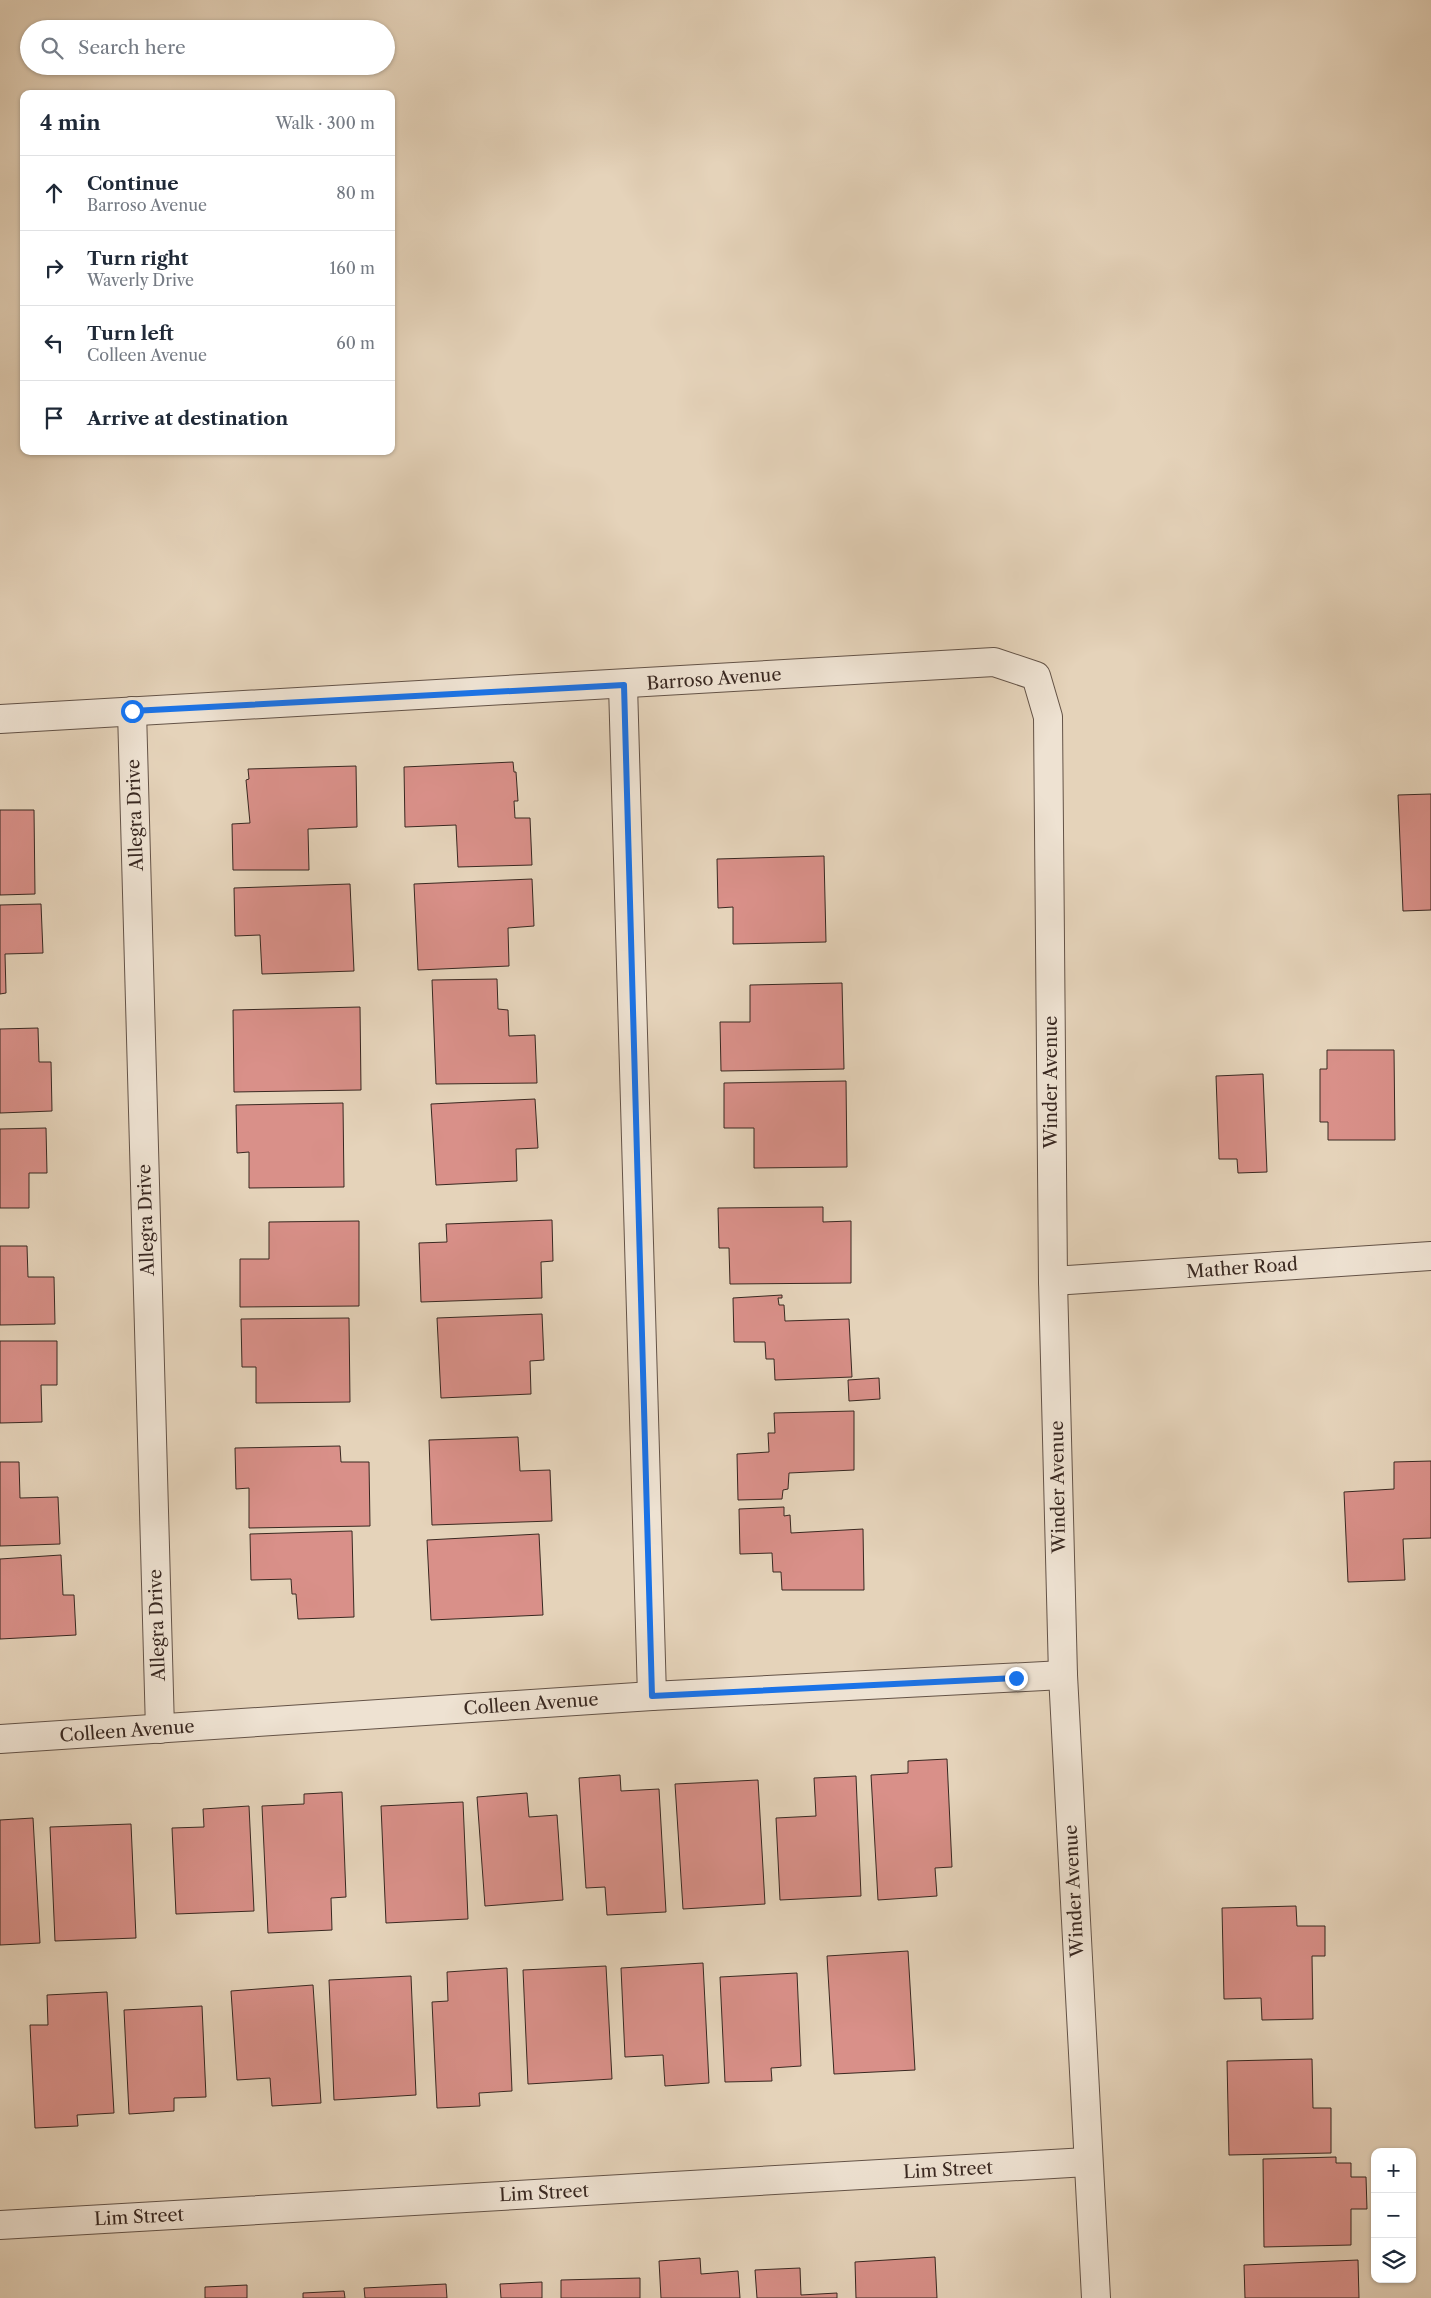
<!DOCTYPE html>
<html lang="en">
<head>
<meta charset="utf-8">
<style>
  :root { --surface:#fff; --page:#f6f6f7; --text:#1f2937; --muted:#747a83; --line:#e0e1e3 }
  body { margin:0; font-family:"Libre Caslon Text",serif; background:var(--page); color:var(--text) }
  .controls { position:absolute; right:15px; bottom:15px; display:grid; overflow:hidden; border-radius:10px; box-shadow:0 1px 4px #0004 }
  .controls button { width:45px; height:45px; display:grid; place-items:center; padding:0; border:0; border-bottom:1px solid var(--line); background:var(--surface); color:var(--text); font:25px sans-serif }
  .stop { position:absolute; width:15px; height:15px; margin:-11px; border:4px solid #1a73e8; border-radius:50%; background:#fff }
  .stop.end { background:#1a73e8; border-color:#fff; box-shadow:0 1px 5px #0008 }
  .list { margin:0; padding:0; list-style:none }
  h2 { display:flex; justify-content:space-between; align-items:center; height:65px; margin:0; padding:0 20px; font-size:21px }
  h2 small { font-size:16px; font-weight:400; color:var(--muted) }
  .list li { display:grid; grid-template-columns:32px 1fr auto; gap:15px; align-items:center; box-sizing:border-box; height:75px; padding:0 20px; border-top:1px solid var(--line) }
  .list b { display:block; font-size:19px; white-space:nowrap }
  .list p { margin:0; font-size:16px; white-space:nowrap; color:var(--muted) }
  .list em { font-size:16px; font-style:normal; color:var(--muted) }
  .icon { flex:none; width:28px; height:28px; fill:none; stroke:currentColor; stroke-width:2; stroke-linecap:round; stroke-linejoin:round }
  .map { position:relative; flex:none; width:1431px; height:2298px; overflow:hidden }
  .search { position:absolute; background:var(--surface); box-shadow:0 1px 4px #0004; left:20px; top:20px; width:375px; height:55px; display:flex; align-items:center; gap:12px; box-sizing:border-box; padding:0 18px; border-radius:28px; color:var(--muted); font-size:19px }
  .panel { position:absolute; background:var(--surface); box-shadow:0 1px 4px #0004; left:20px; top:90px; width:375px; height:365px; border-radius:10px }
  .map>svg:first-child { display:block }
  .building { fill:#d99089; stroke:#392821 }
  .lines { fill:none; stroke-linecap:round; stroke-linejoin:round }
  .minor-casing { stroke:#645347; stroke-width:30 }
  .minor { stroke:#eee2d2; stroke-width:28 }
  .route { stroke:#1a73e8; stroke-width:6 }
  .labels { text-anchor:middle; stroke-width:4; stroke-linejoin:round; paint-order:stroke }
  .street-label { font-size:18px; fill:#392821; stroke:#eee2d2 }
</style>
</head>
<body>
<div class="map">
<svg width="1431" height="2298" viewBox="0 0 1431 2298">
  <rect width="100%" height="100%" fill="#e5d3ba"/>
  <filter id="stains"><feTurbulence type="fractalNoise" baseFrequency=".004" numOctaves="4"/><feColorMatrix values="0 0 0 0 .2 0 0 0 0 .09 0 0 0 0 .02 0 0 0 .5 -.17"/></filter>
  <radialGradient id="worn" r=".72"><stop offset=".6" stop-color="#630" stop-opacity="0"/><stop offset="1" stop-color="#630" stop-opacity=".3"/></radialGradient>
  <g class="building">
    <path d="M513,762L514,772H516L518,801H514L515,818H530L532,865L458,867L456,825L405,827L404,767Z"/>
    <path d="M356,766L357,827L308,829L309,870H233L232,824L250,823L246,780L249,779L248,769Z"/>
    <path d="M1431,794V910L1403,911L1398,795Z"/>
    <path d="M0,810H34L35,894L0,895Z"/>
    <path d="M824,856L826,942L733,944V907L718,908L717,859Z"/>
    <path d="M532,879L534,926L508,928L509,966L418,970L414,884Z"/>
    <path d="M350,884L354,971L262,974L260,935L235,936L234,888Z"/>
    <path d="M41,904L43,953L5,954L6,993L0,994V905Z"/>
    <path d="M497,979L498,1009L508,1010L509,1036L535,1035L537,1083L436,1084L432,980Z"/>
    <path d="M842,983L844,1069L721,1071L720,1022H750V985Z"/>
    <path d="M360,1007L361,1090L234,1092L233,1010Z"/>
    <path d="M38,1028L39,1062H51L52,1111L0,1113V1029Z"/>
    <path d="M1327,1050H1394L1395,1140H1328V1122H1320V1069H1327Z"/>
    <path d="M1263,1074L1267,1172L1238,1173L1237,1159H1219L1216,1076Z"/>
    <path d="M846,1081L847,1167L754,1168V1128H724V1083Z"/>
    <path d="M535,1099L538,1148L516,1149L517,1181L436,1185L431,1104Z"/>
    <path d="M343,1103L344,1187L249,1188V1152L237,1153L236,1105Z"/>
    <path d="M46,1128L47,1173H29V1208H0V1129Z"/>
    <path d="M823,1207V1222L851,1221V1283L730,1284L729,1248H719L718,1208Z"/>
    <path d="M552,1220L553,1261L541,1262L542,1298L421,1302L419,1243L447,1242L446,1224Z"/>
    <path d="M359,1221V1306L240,1307V1259H269V1222Z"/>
    <path d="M0,1246H27L28,1277H54L55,1324L0,1325Z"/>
    <path d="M782,1295V1298H778L779,1305H784L785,1321L849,1319L852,1377L775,1380L774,1359H766L765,1342H734L733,1298Z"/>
    <path d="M542,1314L544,1360L530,1361L531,1394L441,1398L437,1318Z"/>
    <path d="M349,1318L350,1402L256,1403V1367H242L241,1319Z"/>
    <path d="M0,1341H57V1385H41L42,1422L0,1423Z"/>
    <path d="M879,1378L880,1399L849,1401L848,1380Z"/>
    <path d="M854,1411V1470L789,1473L788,1489L783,1490L782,1499L738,1500L737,1454L769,1452L768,1433H775L774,1413Z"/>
    <path d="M518,1437L520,1471L550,1470L552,1521L432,1525L429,1440Z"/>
    <path d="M340,1446L341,1462H369L370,1526L249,1528V1488L236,1489L235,1448Z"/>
    <path d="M1431,1461V1538L1403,1539L1405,1580L1348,1582L1344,1492L1394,1489V1462Z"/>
    <path d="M0,1462H19L20,1498L58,1497L60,1544L0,1546Z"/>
    <path d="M784,1507V1516L790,1515L791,1533L863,1529L864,1590H782L781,1572H773L772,1553L740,1554L739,1509Z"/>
    <path d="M352,1531L354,1617L298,1619L296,1594H292L291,1579L251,1580L250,1534Z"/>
    <path d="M539,1534L543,1615L431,1620L427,1540Z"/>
    <path d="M61,1555L63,1595H74L76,1635L0,1639V1559Z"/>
    <path d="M947,1759L952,1867L935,1868L937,1896L878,1900L871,1775L908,1773V1761Z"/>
    <path d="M620,1775L621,1791L659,1789L666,1912L607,1915L605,1887L586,1888L579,1778Z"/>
    <path d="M856,1776L861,1896L780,1900L776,1818L816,1816L814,1778Z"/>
    <path d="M758,1780L765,1904L683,1909L675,1784Z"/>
    <path d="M342,1792L346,1897L331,1898L332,1930L268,1933L262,1806L304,1804V1794Z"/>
    <path d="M527,1793L529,1817L557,1815L563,1900L485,1906L477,1797Z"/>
    <path d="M463,1802L468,1919L386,1923L381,1806Z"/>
    <path d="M249,1806L254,1911L176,1914L172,1828L204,1827L203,1809Z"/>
    <path d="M33,1818L40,1943L0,1945V1820Z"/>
    <path d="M131,1824L136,1938L55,1941L50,1827Z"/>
    <path d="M1296,1906L1297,1926H1325V1956H1312L1313,2019L1262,2020L1261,1998L1224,1999L1222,1908Z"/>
    <path d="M908,1951L915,2070L834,2074L827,1956Z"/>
    <path d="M703,1963L709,2083L665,2086L663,2055L625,2057L621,1968Z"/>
    <path d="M606,1966L612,2079L528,2084L523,1970Z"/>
    <path d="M507,1968L512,2091L479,2093L480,2106L437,2108L432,2002L448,2001L447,1972Z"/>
    <path d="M797,1973L801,2066L771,2068L772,2081L725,2082L720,1977Z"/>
    <path d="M411,1976L416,2095L334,2100L329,1980Z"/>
    <path d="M313,1985L321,2103L272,2106L270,2078L237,2080L231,1991Z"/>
    <path d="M107,1992L114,2113L77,2115L78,2126L35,2128L30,2025H48L47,1995Z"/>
    <path d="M202,2006L206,2097L174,2098V2111L129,2114L124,2010Z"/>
    <path d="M1312,2059L1313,2108H1331V2153L1229,2155L1227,2061Z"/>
    <path d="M1336,2157V2163H1351V2177H1366L1367,2209H1351V2245L1264,2247L1263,2159Z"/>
    <path d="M935,2257L937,2298H856L855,2262Z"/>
    <path d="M700,2258L701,2274L738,2271L740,2298H661L659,2261Z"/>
    <path d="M1358,2260L1359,2298H1245L1244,2265Z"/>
    <path d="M800,2268L801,2295L837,2293V2298H757L755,2270Z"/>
    <path d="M640,2278V2298H561V2280Z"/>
    <path d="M542,2282V2298H501L500,2284Z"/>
    <path d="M446,2284L447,2298H365L364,2288Z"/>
    <path d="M247,2285V2298H205V2287Z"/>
    <path d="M344,2291L345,2298H303V2293Z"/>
  </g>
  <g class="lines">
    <g class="minor-casing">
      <g id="minor">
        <path d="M623,685L652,1696"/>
        <path d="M132,711L160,1729"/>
        <path d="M0,719L994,662L1036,676L1048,717L1053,1281L1063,1675L1096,2298"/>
        <path d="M1053,1281L1431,1256"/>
        <path d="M0,1739L652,1696L1063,1675"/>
        <path d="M0,2225L1087,2162"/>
      </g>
    </g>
    <use href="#minor" class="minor"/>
  </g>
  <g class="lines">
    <path class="route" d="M132,711L624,685L652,1696L1016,1678"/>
  </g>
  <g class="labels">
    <g class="street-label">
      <text transform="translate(714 679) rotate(-4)" y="6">Barroso Avenue</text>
      <text transform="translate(135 815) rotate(-92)" y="6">Allegra Drive</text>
      <text transform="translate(1051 1082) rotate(-90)" y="6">Winder Avenue</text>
      <text transform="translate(146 1220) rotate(-92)" y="6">Allegra Drive</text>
      <text transform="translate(1242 1268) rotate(-4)" y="6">Mather Road</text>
      <text transform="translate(1058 1487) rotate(-91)" y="6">Winder Avenue</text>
      <text transform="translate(157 1625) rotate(-92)" y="6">Allegra Drive</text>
      <text transform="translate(531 1704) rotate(-4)" y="6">Colleen Avenue</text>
      <text transform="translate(127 1731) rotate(-4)" y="6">Colleen Avenue</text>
      <text transform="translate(1074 1891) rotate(-93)" y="6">Winder Avenue</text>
      <text transform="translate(948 2170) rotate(-3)" y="6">Lim Street</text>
      <text transform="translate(544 2193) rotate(-3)" y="6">Lim Street</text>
      <text transform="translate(139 2217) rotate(-3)" y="6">Lim Street</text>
    </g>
  </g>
  <rect width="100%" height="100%" filter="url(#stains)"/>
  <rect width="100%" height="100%" fill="url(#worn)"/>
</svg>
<div class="controls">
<button>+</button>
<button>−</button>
<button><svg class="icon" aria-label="layers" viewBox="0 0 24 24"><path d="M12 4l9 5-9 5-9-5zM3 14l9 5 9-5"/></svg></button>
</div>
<div class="stop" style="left:132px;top:711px"></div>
<div class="stop end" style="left:1016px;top:1678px"></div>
<div class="search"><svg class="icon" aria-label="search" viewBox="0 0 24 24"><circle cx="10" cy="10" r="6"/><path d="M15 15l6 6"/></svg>Search here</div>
<section class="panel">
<h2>4 min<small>Walk · 300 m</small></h2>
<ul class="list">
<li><svg class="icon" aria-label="ahead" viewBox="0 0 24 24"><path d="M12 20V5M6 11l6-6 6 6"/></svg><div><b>Continue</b><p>Barroso Avenue</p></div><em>80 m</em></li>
<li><svg class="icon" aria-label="right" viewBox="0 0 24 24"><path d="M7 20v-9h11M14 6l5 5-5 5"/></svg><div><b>Turn right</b><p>Waverly Drive</p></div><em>160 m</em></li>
<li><svg class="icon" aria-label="left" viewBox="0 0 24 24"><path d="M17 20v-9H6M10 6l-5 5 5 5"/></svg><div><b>Turn left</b><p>Colleen Avenue</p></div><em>60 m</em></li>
<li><svg class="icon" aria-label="arrive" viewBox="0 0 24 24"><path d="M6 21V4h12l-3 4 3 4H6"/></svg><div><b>Arrive at destination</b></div></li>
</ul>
</section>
</div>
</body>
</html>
